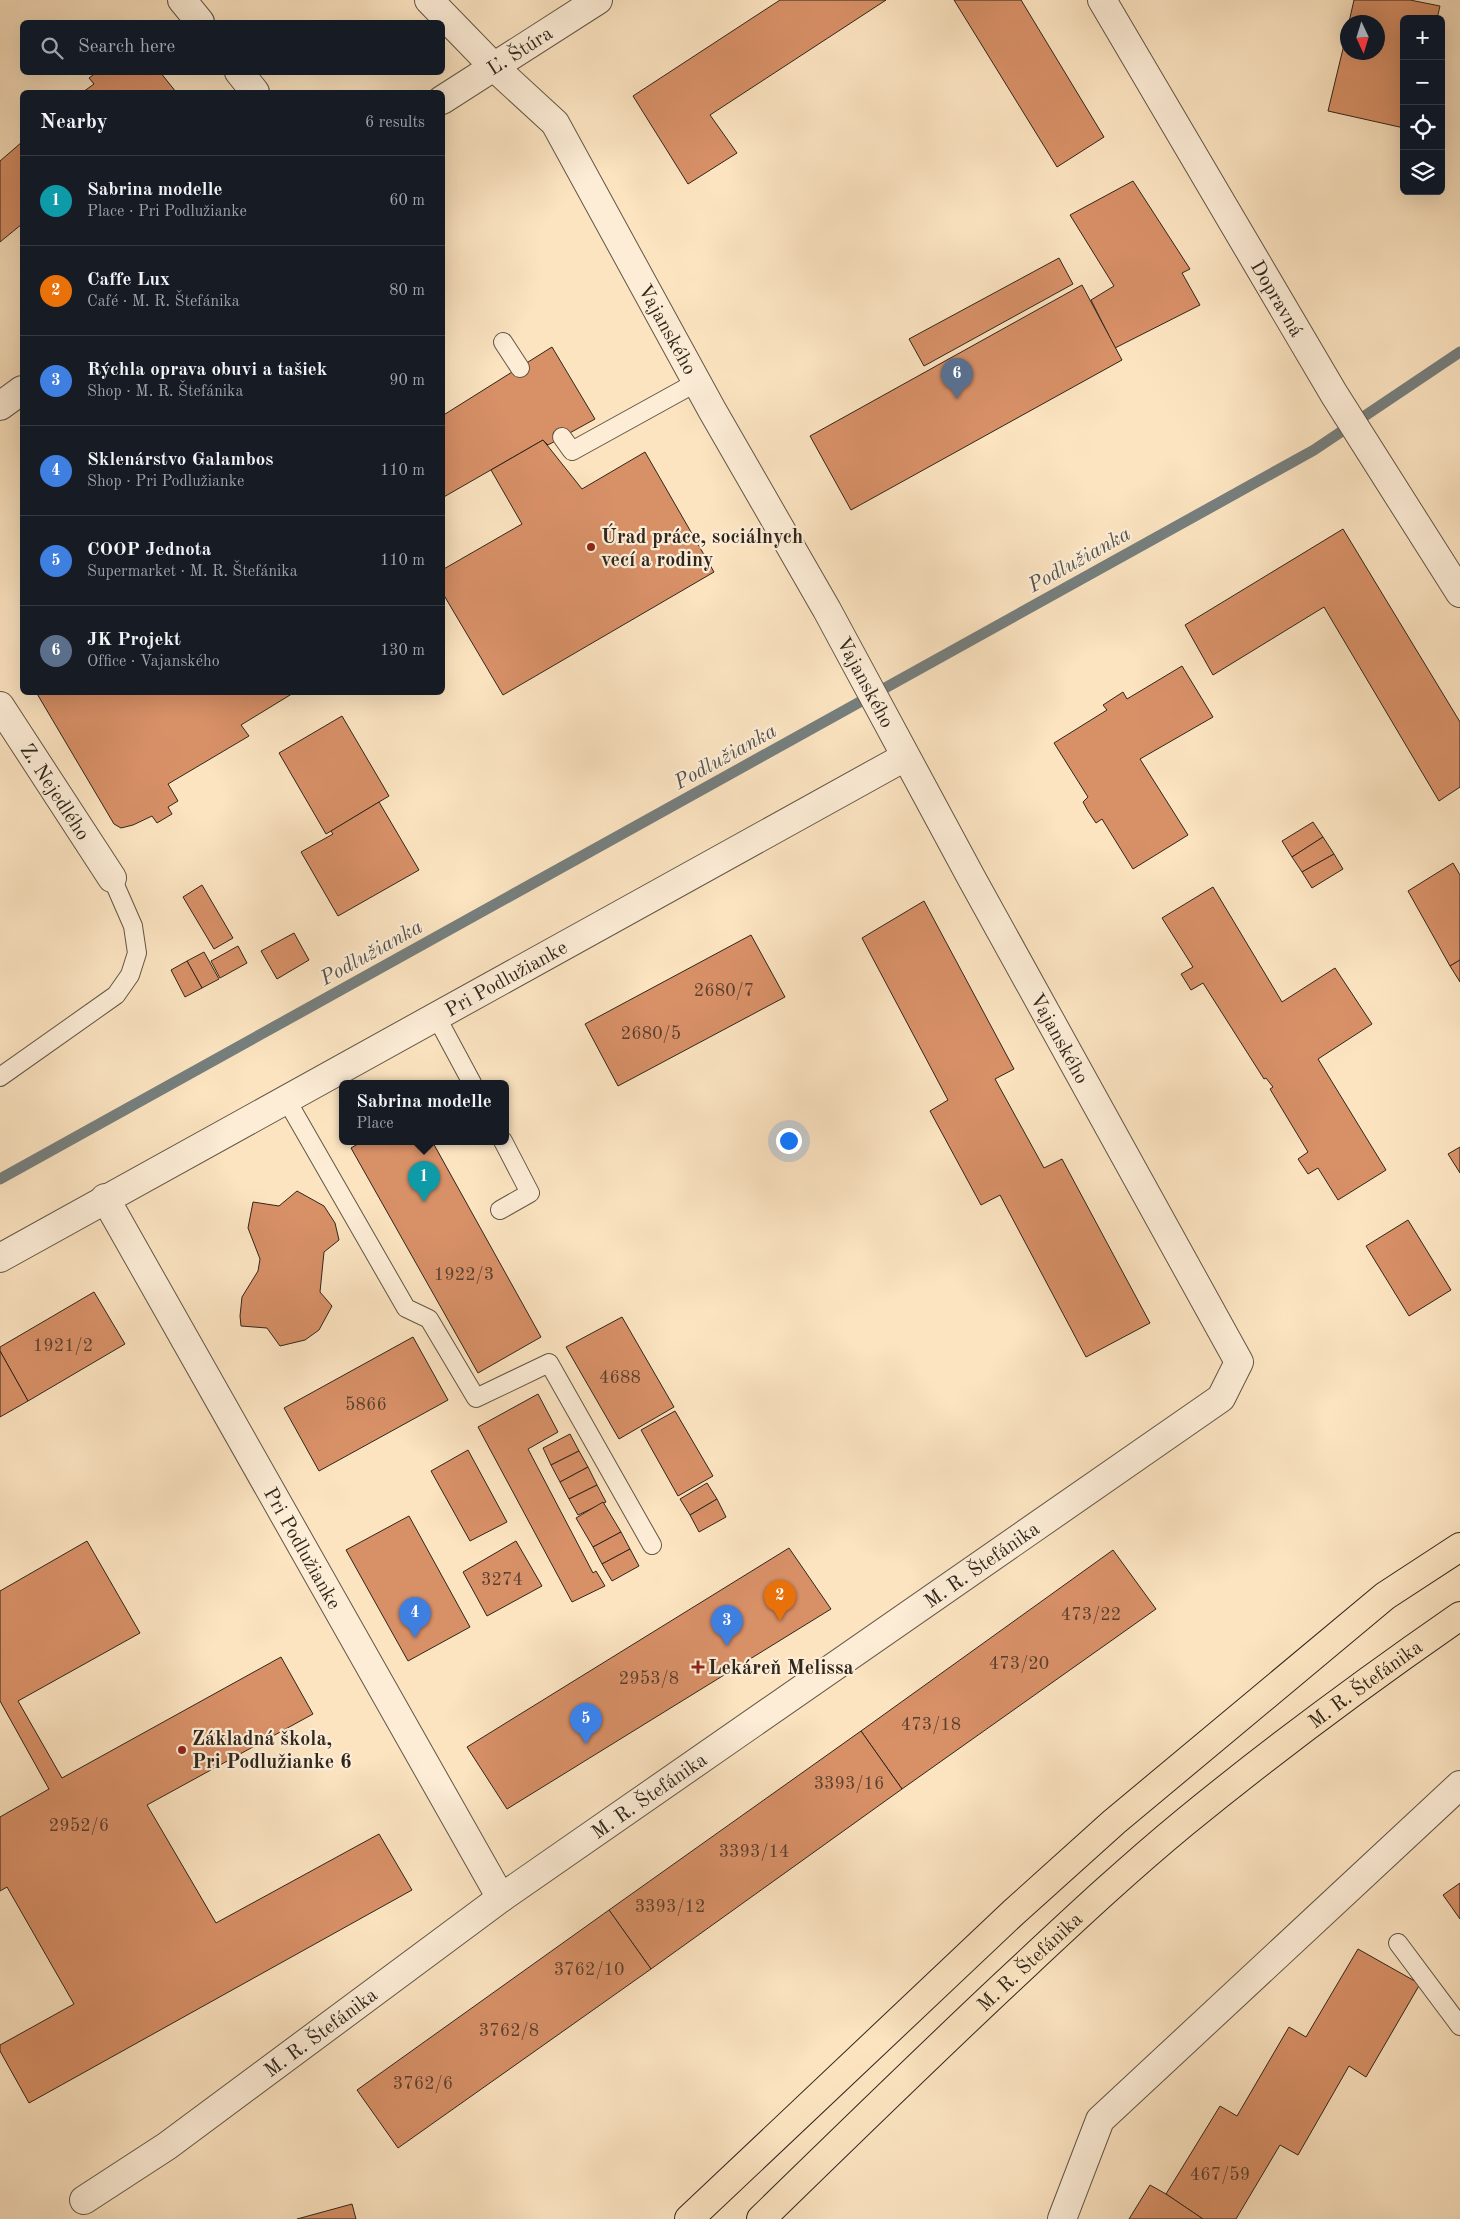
<!DOCTYPE html>
<html lang="en">
<head>
<meta charset="utf-8">
<style>
  :root { --surface:#171b24; --page:#242831; --text:#f1f3f6; --muted:#9ea1a6; --line:#363941; --accent:#db2777 }
  body { margin:0; font-family:"Old Standard TT",serif; background:var(--page); color:var(--text) }
  .controls { position:absolute; right:15px; top:15px; display:grid; overflow:hidden; border-radius:8px; box-shadow:0 5px 20px #0002 }
  .controls button { width:45px; height:45px; display:grid; place-items:center; padding:0; border:0; border-bottom:1px solid var(--line); background:var(--surface); color:var(--text); font:25px sans-serif }
  .compass { position:absolute; left:1340px; top:15px; width:45px; height:45px; border-radius:50%; background:var(--surface); box-shadow:0 5px 20px #0002; rotate:176deg }
  .you { position:absolute; left:788px; top:1140px; width:18px; height:18px; margin:-12px; border:4px solid #fff; border-radius:50%; background:#1a73e8; box-shadow:0 0 0 8px #1a73e833 }
  .badge { display:grid; place-items:center; width:32px; height:32px; border-radius:50%; background:var(--accent); color:#fff; font-size:16px; font-weight:700 }
  .pin { position:absolute; translate:-50% -41px; filter:drop-shadow(0 1px 2px #0008) }
  .pin::after { content:''; position:absolute; top:26px; width:18px; height:15px; background:inherit; clip-path:polygon(0 0,100% 0,50% 100%) }
  .popup { position:absolute; left:339px; top:1080px; width:170px; height:65px; box-sizing:border-box; display:grid; place-content:center; border-radius:8px; background:var(--surface); filter:drop-shadow(0 1px 4px #0005); font-size:16px; white-space:nowrap; color:var(--muted) }
  .popup b { font-size:19px; color:var(--text) }
  .popup::after { content:''; position:absolute; left:50%; top:100%; margin-left:-10px; border:10px solid transparent; border-top-color:var(--surface) }
  .list { margin:0; padding:0; list-style:none }
  h2 { display:flex; justify-content:space-between; align-items:center; height:65px; margin:0; padding:0 20px; font-size:21px }
  h2 small { font-size:16px; font-weight:400; color:var(--muted) }
  .list li { display:grid; grid-template-columns:32px 1fr auto; gap:15px; align-items:center; box-sizing:border-box; height:90px; padding:0 20px; border-top:1px solid var(--line) }
  .list b { display:block; font-size:19px; white-space:nowrap }
  .list p { margin:0; font-size:16px; white-space:nowrap; color:var(--muted) }
  .list em { font-size:16px; font-style:normal; color:var(--muted) }
  .icon { flex:none; width:28px; height:28px; fill:none; stroke:currentColor; stroke-width:2; stroke-linecap:round; stroke-linejoin:round }
  .map { position:relative; flex:none; width:1460px; height:2219px; overflow:hidden }
  .search { position:absolute; background:var(--surface); box-shadow:0 5px 20px #0002; left:20px; top:20px; width:425px; height:55px; display:flex; align-items:center; gap:12px; box-sizing:border-box; padding:0 18px; border-radius:8px; color:var(--muted); font-size:19px }
  .panel { position:absolute; background:var(--surface); box-shadow:0 5px 20px #0002; left:20px; top:90px; width:425px; height:605px; border-radius:8px }
  .map>svg:first-child { display:block }
  .lines { fill:none; stroke-linecap:round; stroke-linejoin:round }
  .stream { stroke:#767f7e; stroke-width:11 }
  .building { fill:#d89067; stroke:#2f261c }
  .lane-casing { stroke:#625645; stroke-width:20 }
  .street-casing { stroke:#625645; stroke-width:30 }
  .primary-casing { stroke:#2f261c; stroke-width:30 }
  .lane { stroke:#fdedd7; stroke-width:18 }
  .street { stroke:#fdedd7; stroke-width:28 }
  .primary { stroke:#fce4c1; stroke-width:28 }
  .poi-dot { fill:#8f2418; stroke:#fdedd7; stroke-width:2 }
  .labels { text-anchor:middle; stroke-width:4.5; stroke-linejoin:round; paint-order:stroke }
  .number-label { font-size:18px; fill:#59402f }
  .street-label { font-size:20px; fill:#2f261c; stroke:#fdedd7 }
  .poi-label { font-size:20px; font-weight:bold; fill:#2f261c; stroke:#fdedd7; text-anchor:start }
  .water-label { font-size:21px; font-style:italic; fill:#53534d; stroke:#fdedd7 }
</style>
</head>
<body>
<div class="map">
<svg width="1460" height="2219" viewBox="0 0 1460 2219">
  <rect width="100%" height="100%" fill="#fce4c1"/>
  <filter id="stains"><feTurbulence type="fractalNoise" baseFrequency=".004" numOctaves="4"/><feColorMatrix values="0 0 0 0 .2 0 0 0 0 .09 0 0 0 0 .02 0 0 0 .5 -.17"/></filter>
  <radialGradient id="worn" r=".72"><stop offset=".6" stop-color="#630" stop-opacity="0"/><stop offset="1" stop-color="#630" stop-opacity=".3"/></radialGradient>
  <g class="lines">
    <path class="stream" d="M0,1179L1314,450L1460,352"/>
  </g>
  <g class="building">
    <path d="M780,0H886L710,115L737,153L688,184L633,96Z"/>
    <path d="M954,0H1021L1104,137L1057,167Z"/>
    <path d="M1354,0H1410L1440,6L1437,19H1404V128L1328,111L1348,28V52H1378V22H1349Z"/>
    <path d="M97,72H160L176,92H83L94,84L89,78Z"/>
    <path d="M22,142V224L0,242V161Z"/>
    <path d="M1133,181L1190,269L1182,273L1200,305L1115,348L1091,300L1114,286L1070,215Z"/>
    <path d="M1059,258L1073,284L924,366L909,339Z"/>
    <path d="M1082,285L1122,360L851,510L810,436Z"/>
    <path d="M552,347L595,419L548,445L543,440L442,498V416Z"/>
    <path d="M543,440L582,489L645,452L714,572L503,695L442,592V570L522,524L491,470Z"/>
    <path d="M1343,529L1460,722V787L1439,801L1324,607L1213,675L1185,625Z"/>
    <path d="M1182,666L1213,717L1140,759L1188,835L1133,869L1102,819L1096,823L1088,811L1083,802L1088,797L1054,743L1107,710L1103,705L1123,692L1127,699Z"/>
    <path d="M36,692H295L241,725L249,736L168,784L178,801L168,807L172,814L157,823L152,816L133,825L121,828L114,824Z"/>
    <path d="M342,716L389,796L326,834L279,753Z"/>
    <path d="M379,802L419,870L338,916L301,852L333,834L331,831Z"/>
    <path d="M1313,822L1323,837L1292,857L1282,841Z"/>
    <path d="M1323,837L1334,854L1302,872L1292,857Z"/>
    <path d="M1334,854L1343,869L1312,888L1302,872Z"/>
    <path d="M1453,863L1460,875V960L1450,966L1408,891Z"/>
    <path d="M202,885L233,938L214,949L183,897Z"/>
    <path d="M1213,887L1282,1002L1335,968L1372,1024L1318,1059L1386,1170L1338,1200L1318,1168L1308,1174L1298,1159L1308,1152L1270,1089L1273,1087L1266,1078L1264,1079L1203,983L1191,990L1181,974L1193,967L1162,918Z"/>
    <path d="M924,901L1014,1069L995,1079L1044,1168L1062,1159L1150,1323L1086,1357L1000,1195L981,1205L930,1111L948,1100L862,938Z"/>
    <path d="M294,933L309,960L277,979L261,951Z"/>
    <path d="M751,935L785,997L618,1086L585,1024Z"/>
    <path d="M238,946L247,963L220,978L211,961Z"/>
    <path d="M204,952L219,979L202,988L187,961Z"/>
    <path d="M1460,960V982L1450,966Z"/>
    <path d="M187,961L202,988L185,997L171,970Z"/>
    <path d="M363,1141H432L541,1337L478,1373L351,1148Z"/>
    <path d="M1460,1147V1173L1448,1154Z"/>
    <path d="M297,1191L324,1206L335,1223L339,1240L324,1252L320,1292L332,1306L319,1330L305,1340L280,1346L267,1328L241,1326L240,1316L242,1297L258,1271L260,1259L248,1228L253,1202L279,1206Z"/>
    <path d="M1408,1220L1451,1290L1409,1316L1366,1246Z"/>
    <path d="M94,1292L125,1344L28,1401L0,1351V1347Z"/>
    <path d="M622,1317L674,1407L619,1439L566,1347Z"/>
    <path d="M413,1337L448,1400L319,1471L284,1408Z"/>
    <path d="M0,1351L28,1401L0,1417Z"/>
    <path d="M538,1394L558,1432L528,1449L593,1573L596,1571L605,1586L572,1602L478,1427Z"/>
    <path d="M675,1411L713,1476L678,1496L641,1430Z"/>
    <path d="M570,1434L579,1451L551,1465L543,1448Z"/>
    <path d="M468,1450L507,1522L470,1541L431,1471Z"/>
    <path d="M579,1451L588,1467L560,1482L551,1465Z"/>
    <path d="M588,1467L597,1485L569,1499L560,1482Z"/>
    <path d="M707,1483L717,1499L690,1515L680,1499Z"/>
    <path d="M597,1485L606,1502L578,1515L569,1499Z"/>
    <path d="M717,1499L726,1517L699,1532L690,1515Z"/>
    <path d="M603,1502L621,1532L593,1547L576,1518Z"/>
    <path d="M409,1516L470,1627L408,1661L346,1550Z"/>
    <path d="M621,1532L630,1549L602,1564L593,1547Z"/>
    <path d="M87,1541L140,1633L18,1701L62,1778L281,1657L313,1714L147,1805L216,1923L379,1834L412,1890L29,2103L0,2051V2045L74,2004L7,1887L0,1891V1817L49,1789L0,1701V1591Z"/>
    <path d="M516,1541L542,1586L487,1616L463,1572Z"/>
    <path d="M789,1548L831,1609L507,1809L467,1747Z"/>
    <path d="M630,1549L639,1566L612,1581L602,1564Z"/>
    <path d="M1113,1550L1156,1609L902,1789L861,1731Z"/>
    <path d="M861,1731L902,1789L651,1969L609,1910Z"/>
    <path d="M1460,1883V1919L1443,1895Z"/>
    <path d="M609,1910L651,1969L398,2148L357,2090Z"/>
    <path d="M1358,1949L1420,1984L1366,2077L1349,2066L1298,2155L1280,2145L1236,2219H1203L1166,2194L1220,2106L1237,2116L1289,2027L1306,2037Z"/>
    <path d="M1150,2185L1166,2194L1203,2219H1129Z"/>
    <path d="M352,2204L356,2219H297Z"/>
  </g>
  <g class="lines">
    <g class="lane-casing">
      <g id="lane">
        <path d="M503,342L520,368"/>
        <path d="M562,437L572,451L697,382"/>
        <path d="M436,1016L472,1083"/>
        <path d="M0,1077L116,995L130,975L137,953L133,926L112,878"/>
        <path d="M286,1099L406,1308L429,1319L476,1398L549,1363L652,1545"/>
        <path d="M500,1210L530,1193L503,1141"/>
        <path d="M1398,1943L1460,2026"/>
      </g>
    </g>
    <g class="street-casing">
      <g id="street">
        <path d="M182,0L200,22"/>
        <path id="s1" d="M1102,0L1334,394L1460,593"/>
        <path d="M239,72L255,92"/>
        <path id="s2" d="M442,100L598,0"/>
        <path d="M0,406L22,390"/>
        <path id="s3" d="M0,706L112,878"/>
        <path id="s4" d="M105,1198L501,1898"/>
        <path id="s5" d="M0,1258L905,757"/>
        <path id="s6" d="M84,2200L167,2146L501,1898L1221,1398L1239,1362L972,879L827,610L712,410L555,123L493,66L429,0"/>
        <path d="M1062,2219L1100,2120L1460,1785"/>
      </g>
    </g>
    <g class="primary-casing">
      <g id="primary">
        <path d="M689,2219L1014,1912L1114,1822L1385,1596L1460,1547"/>
        <path id="s7" d="M761,2219C842,2140 923,2061 1005,1984C1064,1929 1123,1873 1185,1822C1273,1750 1366,1681 1460,1616"/>
      </g>
    </g>
    <use href="#lane" class="lane"/>
    <use href="#street" class="street"/>
    <use href="#primary" class="primary"/>
  </g>
  <g class="poi-dot">
    <circle cx="591" cy="547" r="5"/>
    <path d="M695.5 1659.5h5v5h5v5h-5v5h-5v-5h-5v-5h5z"/>
    <circle cx="182" cy="1750" r="5"/>
  </g>
  <g class="labels">
    <g class="number-label">
      <text x="724" y="996">2680/7</text>
      <text x="651" y="1039">2680/5</text>
      <text x="464" y="1280">1922/3</text>
      <text x="63" y="1351">1921/2</text>
      <text x="620" y="1383">4688</text>
      <text x="366" y="1410">5866</text>
      <text x="502" y="1585">3274</text>
      <text x="1091" y="1620">473/22</text>
      <text x="1019" y="1669">473/20</text>
      <text x="649" y="1684">2953/8</text>
      <text x="931" y="1730">473/18</text>
      <text x="849" y="1789">3393/16</text>
      <text x="79" y="1831">2952/6</text>
      <text x="754" y="1857">3393/14</text>
      <text x="670" y="1912">3393/12</text>
      <text x="589" y="1975">3762/10</text>
      <text x="509" y="2036">3762/8</text>
      <text x="423" y="2089">3762/6</text>
      <text x="1220" y="2180">467/59</text>
    </g>
    <g class="street-label">
      <text dy="7" stroke="none"><textPath href="#s2" startOffset="92">Ľ. Štúra</textPath></text>
      <text dy="7" stroke="none"><textPath href="#s1" startOffset="346">Dopravná</textPath></text>
      <text transform="translate(668 329) rotate(61)" y="7">Vajanského</text>
      <text transform="translate(866 682) rotate(62)" y="7">Vajanského</text>
      <text dy="7" stroke="none"><textPath href="#s3" startOffset="102">Z. Nejedlého</textPath></text>
      <text dy="7" stroke="none"><textPath href="#s5" startOffset="578">Pri Podlužianke</textPath></text>
      <text transform="translate(1060 1038) rotate(61)" y="7">Vajanského</text>
      <text dy="7" stroke="none"><textPath href="#s4" startOffset="402">Pri Podlužianke</textPath></text>
      <text dy="7" stroke="none"><textPath href="#s6" startOffset="1100">M. R. Štefánika</textPath></text>
      <text dy="7" stroke="none"><textPath href="#s7" startOffset="808">M. R. Štefánika</textPath></text>
      <text dy="7" stroke="none"><textPath href="#s6" startOffset="695">M. R. Štefánika</textPath></text>
      <text dy="7" stroke="none"><textPath href="#s7" startOffset="372">M. R. Štefánika</textPath></text>
      <text dy="7" stroke="none"><textPath href="#s6" startOffset="290">M. R. Štefánika</textPath></text>
    </g>
    <g class="poi-label">
      <text x="601" y="543">Úrad práce, sociálnych<tspan x="601" dy="23">vecí a rodiny</tspan></text>
      <text x="708" y="1674">Lekáreň Melissa</text>
      <text x="192" y="1745">Základná škola,<tspan x="192" dy="23">Pri Podlužianke 6</tspan></text>
    </g>
    <g class="water-label">
      <text transform="translate(1079 559) rotate(-29)" y="7">Podlužianka</text>
      <text transform="translate(725 756) rotate(-29)" y="7">Podlužianka</text>
      <text transform="translate(371 952) rotate(-29)" y="7">Podlužianka</text>
    </g>
  </g>
  <rect width="100%" height="100%" filter="url(#stains)"/>
  <rect width="100%" height="100%" fill="url(#worn)"/>
</svg>
<div class="controls">
<button>+</button>
<button>−</button>
<button><svg class="icon" aria-label="locate" viewBox="0 0 24 24"><circle cx="12" cy="12" r="6"/><path d="M12 2v4M12 18v4M2 12h4M18 12h4"/></svg></button>
<button><svg class="icon" aria-label="layers" viewBox="0 0 24 24"><path d="M12 4l9 5-9 5-9-5zM3 14l9 5 9-5"/></svg></button>
</div>
<svg class="compass" viewBox="-18 -18 36 36"><path d="M0-13l5 13h-10z" fill="#e53935"/><path d="M0 13l5-13h-10z" fill="#9ea1a6"/></svg>
<div class="you"></div>
<div class="pin badge" style="left:424px;top:1202px;background:#0f9aa8">1</div>
<div class="popup"><b>Sabrina modelle</b>Place</div>
<div class="pin badge" style="left:780px;top:1621px;background:#e8710a">2</div>
<div class="pin badge" style="left:727px;top:1646px;background:#3f7fe0">3</div>
<div class="pin badge" style="left:415px;top:1638px;background:#3f7fe0">4</div>
<div class="pin badge" style="left:586px;top:1744px;background:#3f7fe0">5</div>
<div class="pin badge" style="left:957px;top:399px;background:#5c6f8a">6</div>
<div class="search"><svg class="icon" aria-label="search" viewBox="0 0 24 24"><circle cx="10" cy="10" r="6"/><path d="M15 15l6 6"/></svg>Search here</div>
<section class="panel">
<h2>Nearby<small>6 results</small></h2>
<ul class="list">
<li><span class="badge" style="background:#0f9aa8">1</span><div><b>Sabrina modelle</b><p>Place · Pri Podlužianke</p></div><em>60 m</em></li>
<li><span class="badge" style="background:#e8710a">2</span><div><b>Caffe Lux</b><p>Café · M. R. Štefánika</p></div><em>80 m</em></li>
<li><span class="badge" style="background:#3f7fe0">3</span><div><b>Rýchla oprava obuvi a tašiek</b><p>Shop · M. R. Štefánika</p></div><em>90 m</em></li>
<li><span class="badge" style="background:#3f7fe0">4</span><div><b>Sklenárstvo Galambos</b><p>Shop · Pri Podlužianke</p></div><em>110 m</em></li>
<li><span class="badge" style="background:#3f7fe0">5</span><div><b>COOP Jednota</b><p>Supermarket · M. R. Štefánika</p></div><em>110 m</em></li>
<li><span class="badge" style="background:#5c6f8a">6</span><div><b>JK Projekt</b><p>Office · Vajanského</p></div><em>130 m</em></li>
</ul>
</section>
</div>
</body>
</html>
